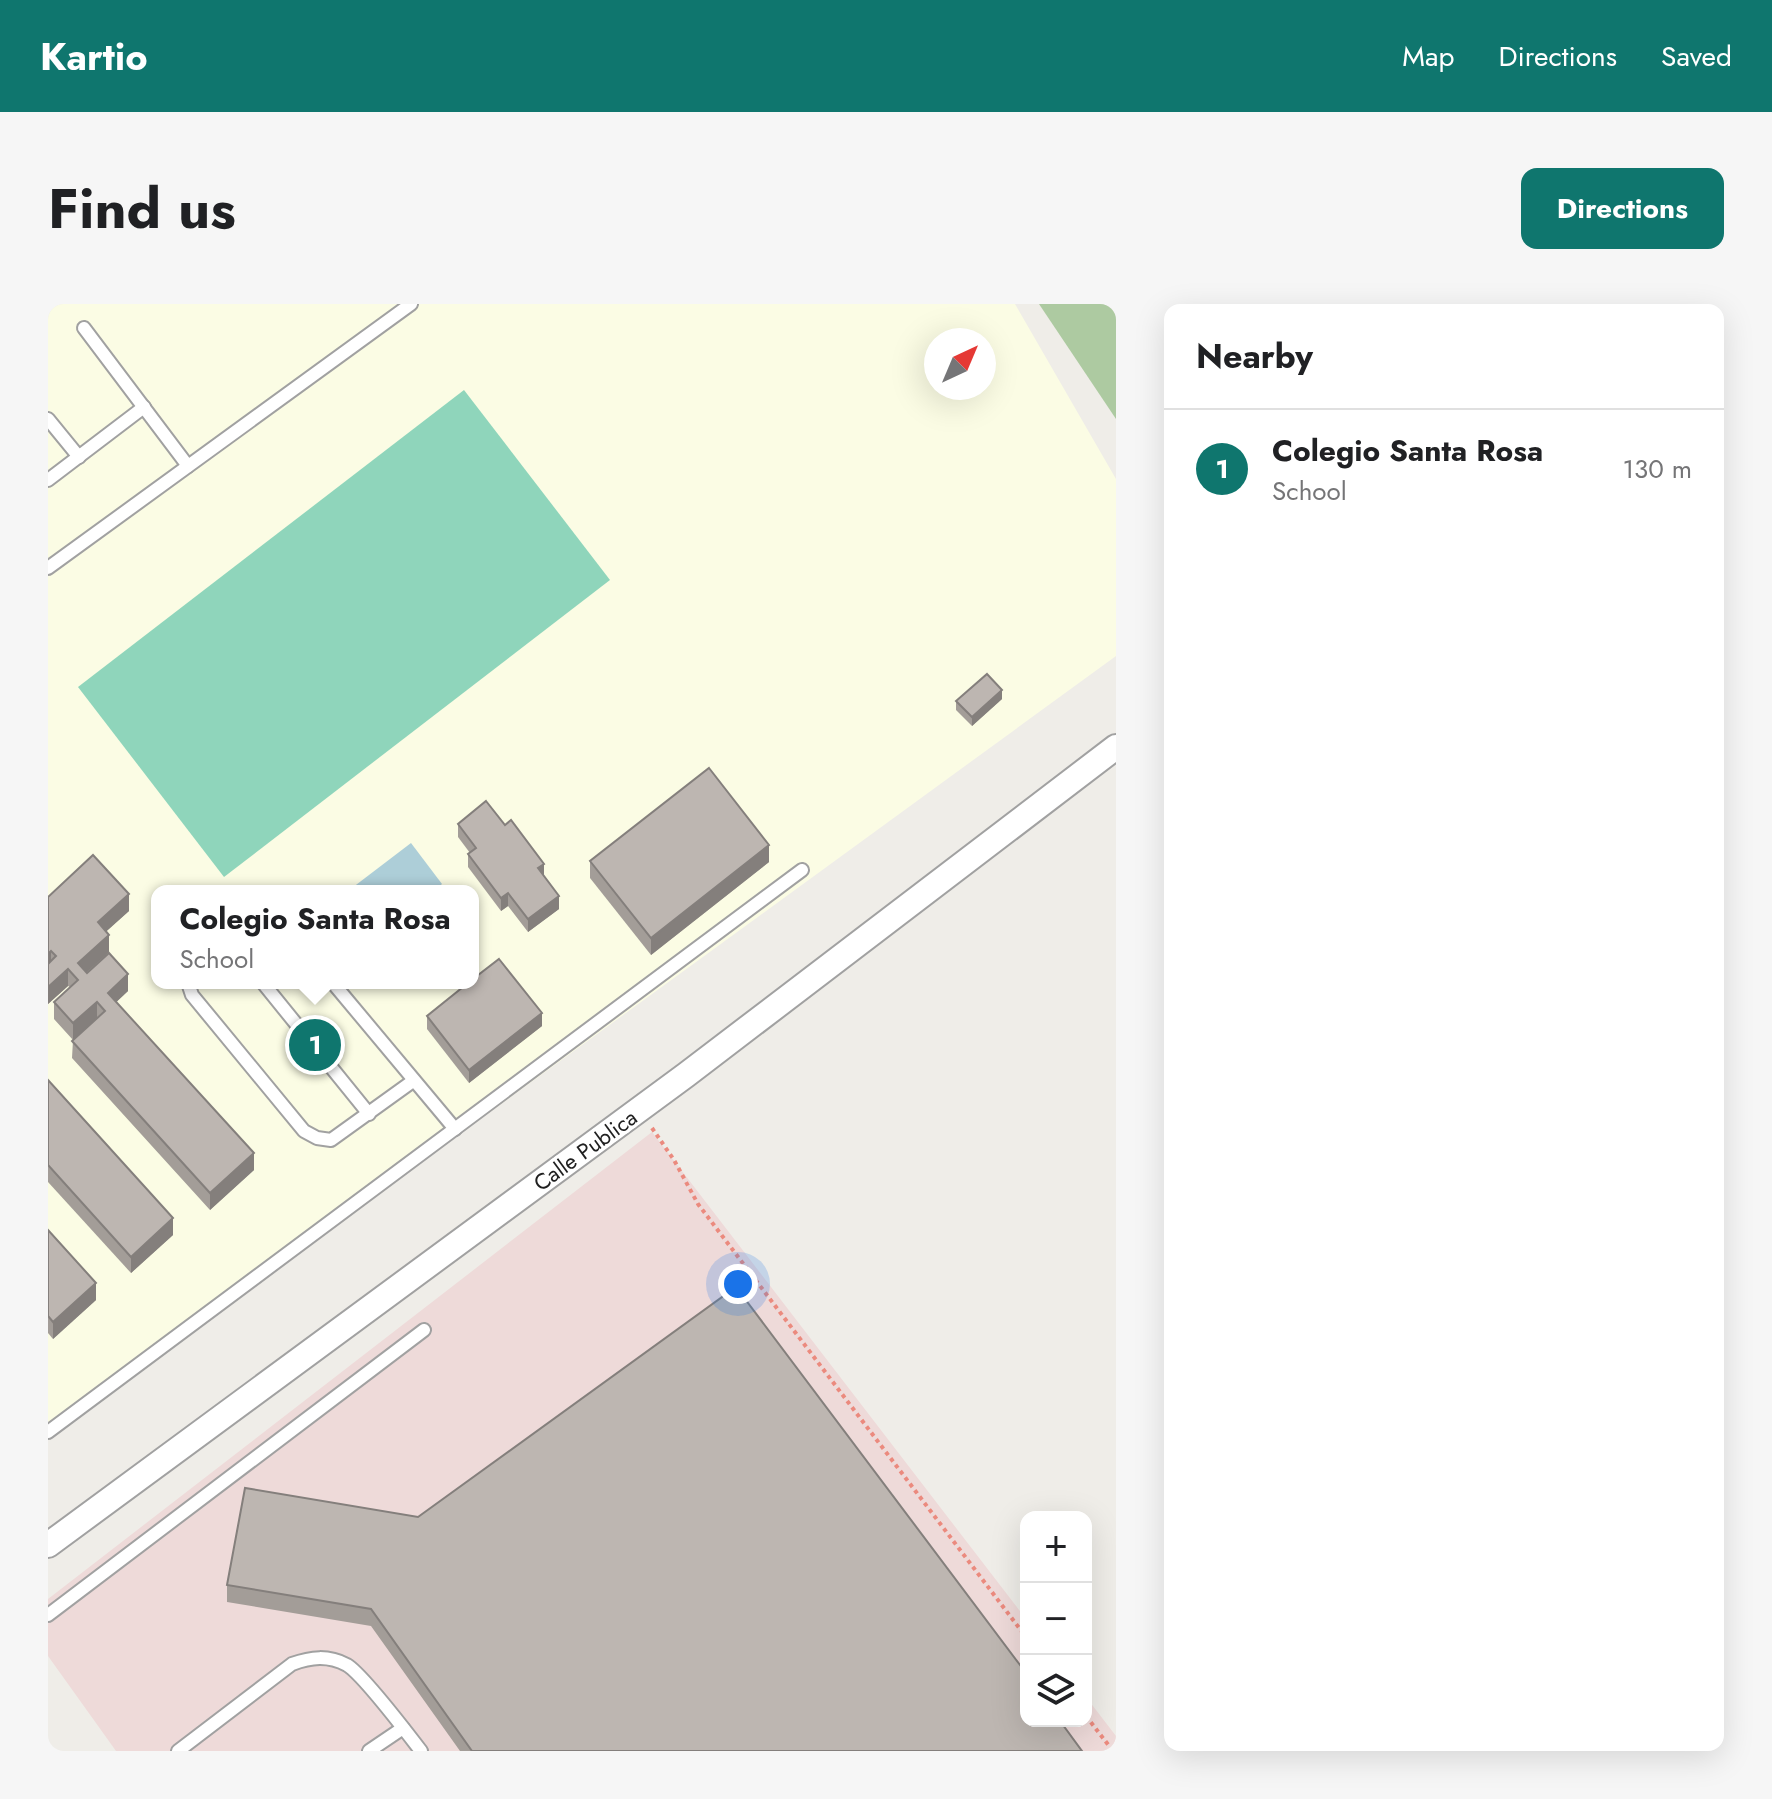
<!DOCTYPE html>
<html lang="en">
<head>
<meta charset="utf-8">
<style>
  :root { --surface:#fff; --page:#f6f6f6; --text:#202124; --muted:#757577; --line:#e0e0e0; --accent:#0f766e }
  body { margin:0; font-family:Jost,sans-serif; background:var(--page); color:var(--text) }
  .controls { position:absolute; right:24px; bottom:24px; display:grid; overflow:hidden; border-radius:16px; box-shadow:0 8px 32px #0002 }
  .controls button { width:72px; height:72px; display:grid; place-items:center; padding:0; border:0; border-bottom:2px solid var(--line); background:var(--surface); color:var(--text); font:40px sans-serif }
  .compass { position:absolute; left:876px; top:24px; width:72px; height:72px; border-radius:50%; background:var(--surface); box-shadow:0 8px 32px #0002; rotate:44deg }
  .you { position:absolute; left:690px; top:980px; width:28px; height:28px; margin:-20px; border:6px solid #fff; border-radius:50%; background:#1a73e8; box-shadow:0 0 0 12px #1a73e833 }
  .badge { display:grid; place-items:center; width:52px; height:52px; border-radius:50%; background:var(--accent); color:#fff; font-size:26px; font-weight:700 }
  .pin { position:absolute; translate:-50% -50%; border:4px solid #fff; box-shadow:0 2px 8px #0006 }
  .popup { position:absolute; left:103px; top:581px; width:328px; height:104px; box-sizing:border-box; display:grid; place-content:center; border-radius:16px; background:var(--surface); filter:drop-shadow(0 2px 6px #0005); font-size:26px; white-space:nowrap; color:var(--muted) }
  .popup b { font-size:30px; color:var(--text) }
  .popup::after { content:''; position:absolute; left:50%; top:100%; margin-left:-16px; border:16px solid transparent; border-top-color:var(--surface) }
  .list { margin:0; padding:0; list-style:none }
  h2 { display:flex; justify-content:space-between; align-items:center; height:104px; margin:0; padding:0 32px; font-size:34px }
  h2 small { font-size:26px; font-weight:400; color:var(--muted) }
  .list li { display:grid; grid-template-columns:52px 1fr auto; gap:24px; align-items:center; box-sizing:border-box; height:120px; padding:0 32px; border-top:2px solid var(--line) }
  .list b { display:block; font-size:30px; white-space:nowrap }
  .list p { margin:0; font-size:26px; white-space:nowrap; color:var(--muted) }
  .list em { font-size:26px; font-style:normal; color:var(--muted) }
  .icon { flex:none; width:44px; height:44px; fill:none; stroke:currentColor; stroke-width:2; stroke-linecap:round; stroke-linejoin:round }
  .map { position:relative; flex:none; width:1068px; height:1447px; overflow:hidden; border-radius:16px }
  header { display:flex; align-items:center; gap:48px; box-sizing:border-box; height:112px; padding:0 40px; background:var(--accent); color:#fff }
  header strong { font-size:38px }
  nav { display:flex; gap:44px; margin-inline-start:auto; font-size:28px }
  .intro { display:flex; align-items:center; justify-content:space-between; box-sizing:border-box; height:192px; padding:0 48px }
  h1 { margin:0; font-size:56px }
  .button { padding:20px 36px; border-radius:16px; background:var(--accent); color:#fff; font-size:28px; font-weight:700 }
  main { display:flex; gap:48px; padding:0 48px }
  aside { flex:1; background:var(--surface); border-radius:16px; box-shadow:0 8px 32px #0002 }
  .map>svg:first-child { display:block }
  .commercial { fill:#eedad9 }
  .education { fill:#fbfce4; fill-rule:evenodd }
  .forest { fill:#adcaa1 }
  .pitch { fill:#8fd5bb }
  .water { fill:#adced8 }
  .lines { fill:none; stroke-linecap:round; stroke-linejoin:round }
  .lane-casing { stroke:#a1a1a1; stroke-width:16 }
  .street-casing { stroke:#a1a1a1; stroke-width:28 }
  .path { stroke:#eb8a7e; stroke-width:4; stroke-dasharray:4 4; stroke-linecap:butt }
  .lane { stroke:#fff; stroke-width:12 }
  .street { stroke:#fff; stroke-width:24 }
  .wall { fill:#a39d98 }
  .shaded-wall { fill:#847f7c }
  .building { fill:#bdb6b1; stroke:#847f7c; stroke-width:2 }
  .labels { text-anchor:middle; stroke-width:6; stroke-linejoin:round; paint-order:stroke }
  .street-label { font-size:22px; fill:#202020; stroke:#fff }
</style>
</head>
<body>
<header>
<strong>Kartio</strong>
<nav><a>Map</a><a>Directions</a><a>Saved</a></nav>
</header>
<div class="intro"><h1>Find us</h1><a class="button">Directions</a></div>
<main>
<div class="map">
<svg width="1068" height="1447" viewBox="0 0 1068 1447">
  <rect width="100%" height="100%" fill="#efede8"/>
  <path class="commercial" d="M604,828L978,1315V1417H1038V1393L1068,1432V1447H68L0,1352V1295Z"/>
  <path class="education" d="M0,0H967L1068,175V352L0,1130ZM888,36H936V84H888ZM109,587H425V679H109Z"/>
  <path class="forest" d="M991,0H1068V115Z"/>
  <path class="pitch" d="M416,86L562,276L176,573L30,383Z"/>
  <path class="water" d="M363,539L394,580L386,587H300Z"/>
  <g class="lines">
    <g class="lane-casing">
      <g id="lane">
        <path d="M36,24L140,162"/>
        <path d="M0,115L31,153"/>
        <path d="M0,176L96,103"/>
        <path d="M0,264L363,0"/>
        <path d="M140,679L144,691L256,827L269,834L283,836L365,777"/>
        <path d="M215,679L321,810"/>
        <path d="M285,679L407,825"/>
        <path d="M0,1128L754,566"/>
        <path d="M0,1311L376,1026"/>
        <path d="M130,1447L244,1360C263,1353 280,1351 299,1361C314,1370 360,1430 373,1447"/>
        <path d="M321,1447L355,1424"/>
      </g>
    </g>
    <g class="street-casing">
      <path id="street" d="M0,1241L638,771L1068,443"/>
    </g>
    <g class="path">
      <path d="M604,824L626,856L650,900L978,1333"/>
      <path d="M1038,1412L1065,1447"/>
    </g>
    <use href="#lane" class="lane"/>
    <use href="#street" class="street"/>
  </g>
  <g class="wall">
    <path d="M954,395L924,422L908,406V397Z"/>
    <path d="M410,520L496,572L511,605L480,628L460,602L453,607L420,563V550L422,549L410,533Z"/>
    <path d="M542,557L721,558L603,651L542,574Z"/>
    <path d="M0,593L81,607L58,627L61,648L39,669L80,687L68,698L206,866L162,906L24,754L25,736L6,715V698L22,683L20,682L0,700Z"/>
    <path d="M379,712L494,722L421,779L379,725Z"/>
    <path d="M0,776L125,931L83,969L0,878Z"/>
    <path d="M0,926L48,996L5,1035L0,1029Z"/>
    <path d="M197,1184L1034,1447H412L323,1322L179,1298V1281Z"/>
  </g>
  <g class="shaded-wall">
    <path d="M954,386V395L924,422V413Z"/>
    <path d="M721,541V558L603,651V634Z"/>
    <path d="M496,560V573L490,564Z"/>
    <path d="M460,589V602L453,607V594Z"/>
    <path d="M81,590V607L50,635V618Z"/>
    <path d="M511,592V605L480,628V615Z"/>
    <path d="M61,631V648L30,676V659Z"/>
    <path d="M3,647V664L0,667V650Z"/>
    <path d="M20,665V682L0,700V683Z"/>
    <path d="M80,670V687L60,706V689Z"/>
    <path d="M49,698V715L25,736V719Z"/>
    <path d="M494,709V722L421,779V766Z"/>
    <path d="M206,849V866L162,906V889Z"/>
    <path d="M125,914V931L83,969V953Z"/>
    <path d="M48,979V996L5,1035V1018Z"/>
  </g>
  <g class="building">
    <path d="M939,370L954,386L924,413L908,397Z"/>
    <path d="M661,464L721,541L603,634L542,557Z"/>
    <path d="M438,497L457,521L463,516L496,560L490,564L511,592L480,615L460,589L453,594L420,550L428,544L410,520Z"/>
    <path d="M45,551L81,590L50,618L61,631L30,659L39,669L61,649L80,670L60,689L206,849L162,889L24,737L57,707L49,698L25,719L6,698L30,676L20,665L0,683V660L8,652L3,647L0,650V593Z"/>
    <path d="M451,655L494,709L421,766L379,712L420,679H425V675Z"/>
    <path d="M0,776L125,914L83,953L0,861Z"/>
    <path d="M0,926L48,979L5,1018L0,1012Z"/>
    <path d="M688,983L978,1369V1417H1012L1034,1447H424L323,1305L179,1281L197,1184L370,1213Z"/>
  </g>
  <g class="labels">
    <g class="street-label">
      <text transform="translate(537 846) rotate(-36)" y="8">Calle Publica</text>
    </g>
  </g>
</svg>
<div class="controls">
<button>+</button>
<button>−</button>
<button><svg class="icon" aria-label="layers" viewBox="0 0 24 24"><path d="M12 4l9 5-9 5-9-5zM3 14l9 5 9-5"/></svg></button>
</div>
<svg class="compass" viewBox="-18 -18 36 36"><path d="M0-13l5 13h-10z" fill="#e53935"/><path d="M0 13l5-13h-10z" fill="#757577"/></svg>
<div class="you"></div>
<div class="pin badge" style="left:267px;top:741px">1</div>
<div class="popup"><b>Colegio Santa Rosa</b>School</div>
</div>
<aside>
<h2>Nearby<small></small></h2>
<ul class="list">
<li><span class="badge">1</span><div><b>Colegio Santa Rosa</b><p>School</p></div><em>130 m</em></li>
</ul>
</aside>
</main>
</body>
</html>
